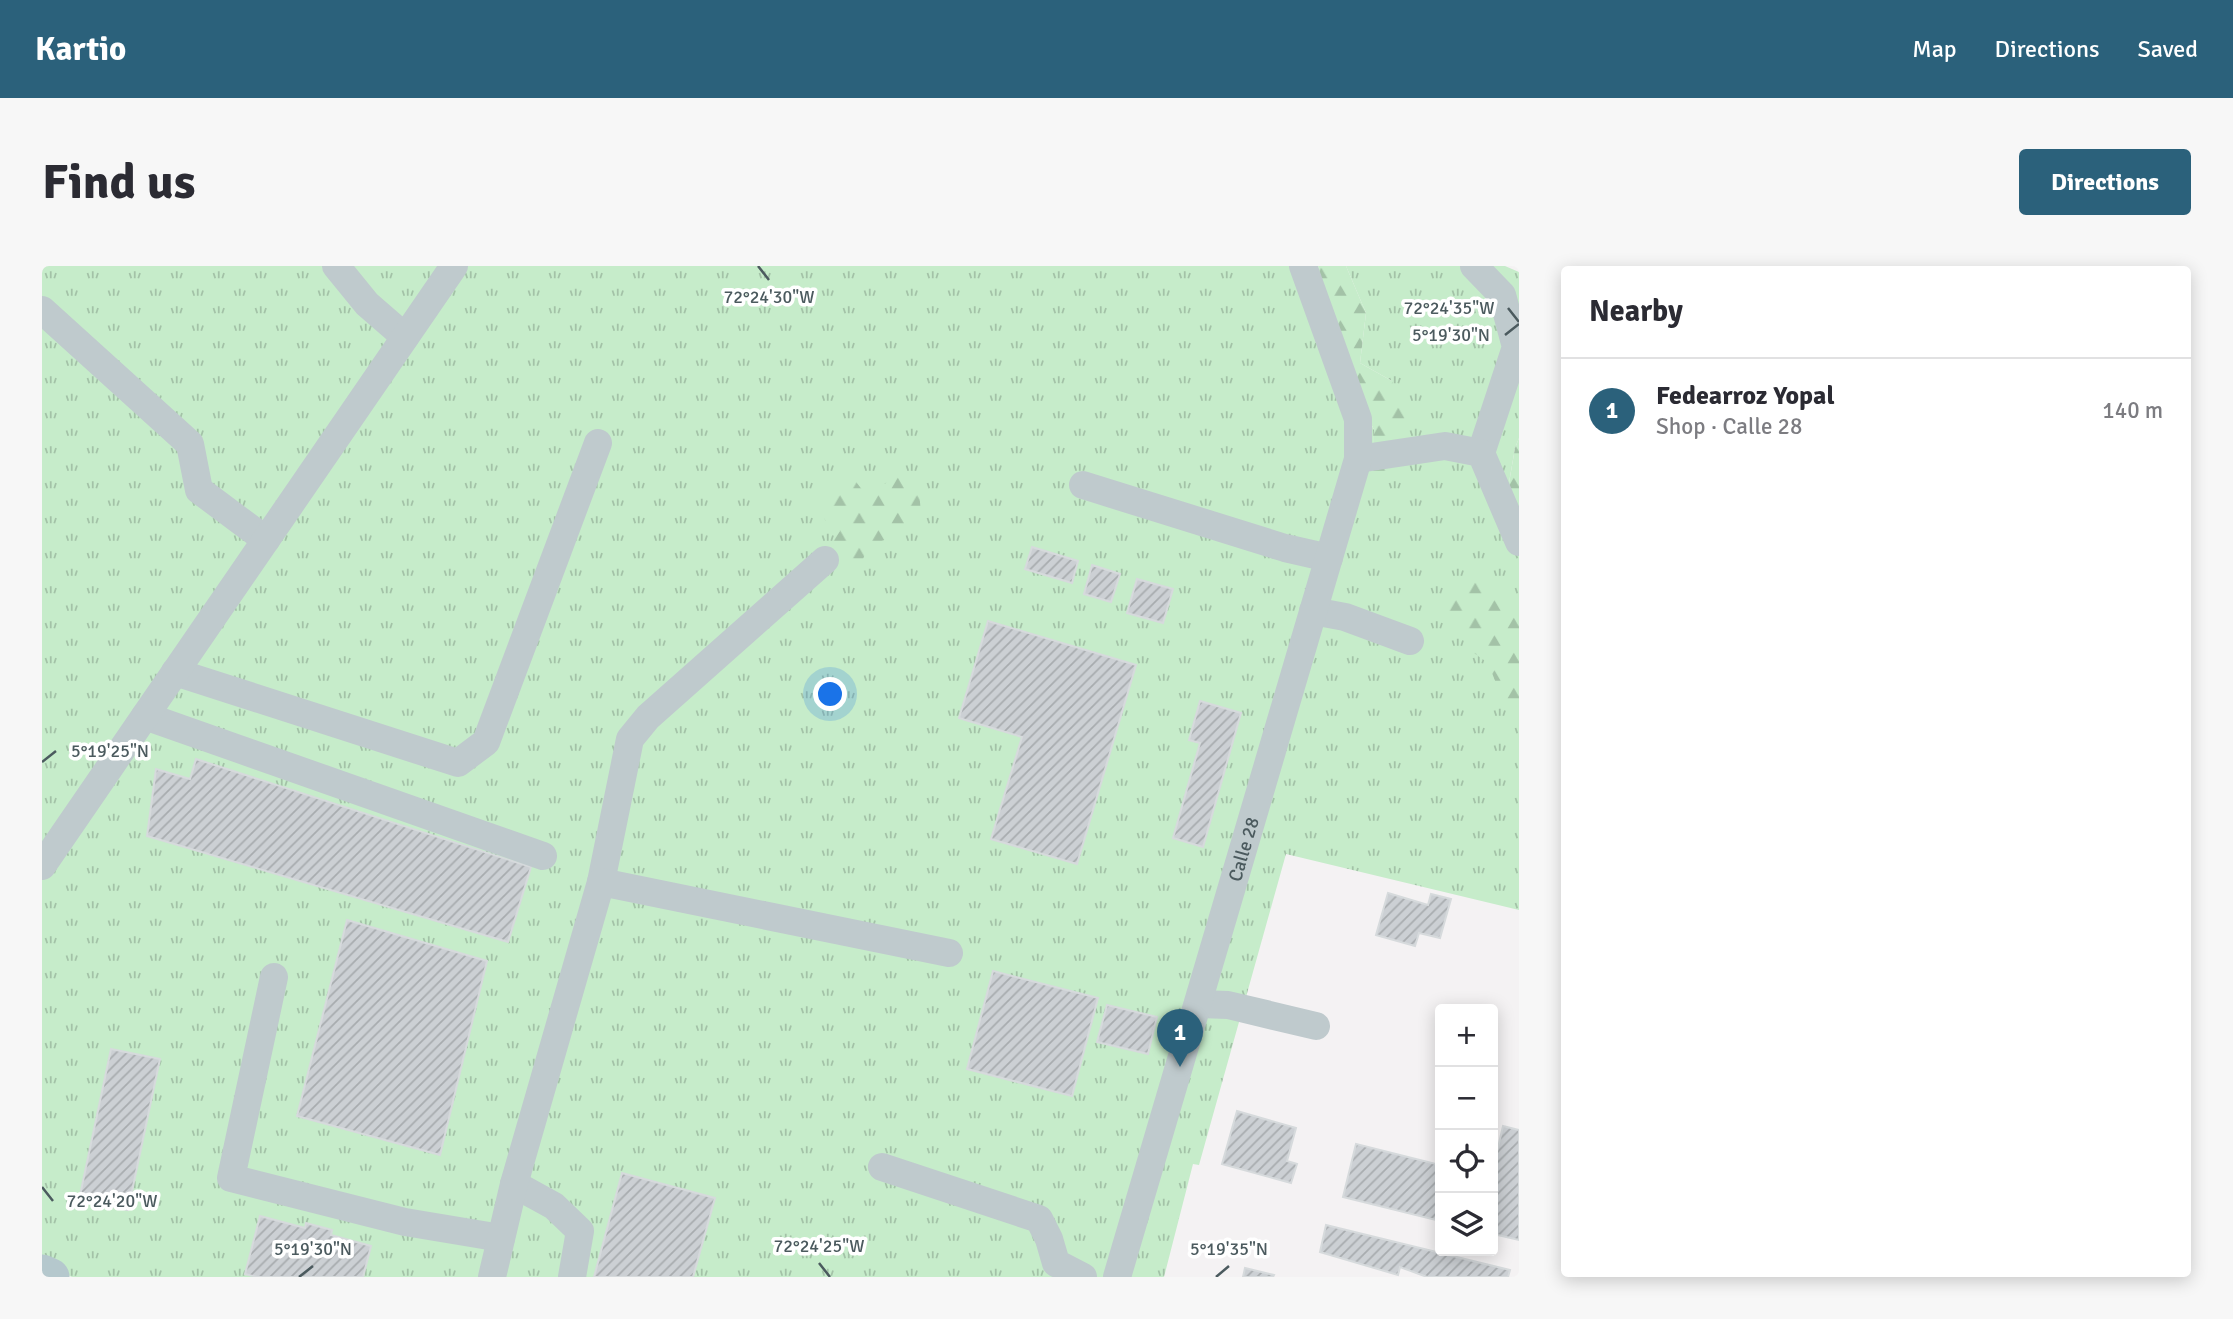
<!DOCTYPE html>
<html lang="en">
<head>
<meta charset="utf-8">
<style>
  :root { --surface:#fff; --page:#f7f7f7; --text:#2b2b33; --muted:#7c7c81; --line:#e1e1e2; --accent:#2b617b }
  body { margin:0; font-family:Signika,sans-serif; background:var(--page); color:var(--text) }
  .controls { position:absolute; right:21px; bottom:21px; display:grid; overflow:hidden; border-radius:7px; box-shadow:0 4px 18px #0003 }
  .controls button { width:63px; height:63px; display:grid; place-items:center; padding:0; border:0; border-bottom:2px solid var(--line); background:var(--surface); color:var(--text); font:35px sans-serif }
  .you { position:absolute; left:789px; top:429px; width:24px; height:24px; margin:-18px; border:5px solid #fff; border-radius:50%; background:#1a73e8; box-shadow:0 0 0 10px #1a73e833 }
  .badge { display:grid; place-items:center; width:46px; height:46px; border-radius:50%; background:var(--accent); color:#fff; font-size:23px; font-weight:700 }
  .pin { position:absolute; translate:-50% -58px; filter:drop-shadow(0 2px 4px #0008) }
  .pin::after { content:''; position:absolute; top:37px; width:24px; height:21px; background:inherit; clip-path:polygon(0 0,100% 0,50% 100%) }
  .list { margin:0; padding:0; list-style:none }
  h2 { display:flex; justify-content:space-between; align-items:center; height:91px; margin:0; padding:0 28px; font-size:30px }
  h2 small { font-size:23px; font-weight:400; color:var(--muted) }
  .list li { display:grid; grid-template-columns:46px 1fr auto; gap:21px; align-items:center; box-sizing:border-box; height:105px; padding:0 28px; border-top:2px solid var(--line) }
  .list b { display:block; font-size:26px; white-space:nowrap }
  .list p { margin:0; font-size:23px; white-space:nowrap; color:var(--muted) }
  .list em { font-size:23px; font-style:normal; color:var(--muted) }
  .icon { flex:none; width:38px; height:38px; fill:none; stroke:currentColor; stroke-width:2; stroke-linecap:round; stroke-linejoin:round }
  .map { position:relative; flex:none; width:1477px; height:1011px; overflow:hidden; border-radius:7px }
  header { display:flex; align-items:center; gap:42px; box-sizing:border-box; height:98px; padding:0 35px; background:var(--accent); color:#fff }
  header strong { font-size:33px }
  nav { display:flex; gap:38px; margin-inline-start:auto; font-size:24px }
  .intro { display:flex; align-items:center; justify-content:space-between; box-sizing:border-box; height:168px; padding:0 42px }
  h1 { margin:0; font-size:49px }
  .button { padding:18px 32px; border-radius:7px; background:var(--accent); color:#fff; font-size:24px; font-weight:700 }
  main { display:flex; gap:42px; padding:0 42px }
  aside { flex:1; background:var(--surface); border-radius:7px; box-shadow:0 4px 18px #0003 }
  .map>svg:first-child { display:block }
  .grass { fill:url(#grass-tufts) }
  .forest { fill:url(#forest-firs) }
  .building { fill:url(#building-hatch); stroke:#d6dadc; stroke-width:2 }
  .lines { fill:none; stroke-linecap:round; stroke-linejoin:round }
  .minor { stroke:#bfcacd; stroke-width:28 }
  .major { stroke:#b5c8cd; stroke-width:37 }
  .ticks { fill:none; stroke:#4b5a5e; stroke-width:2.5 }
  .labels { text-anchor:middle; stroke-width:7; stroke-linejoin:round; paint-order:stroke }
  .street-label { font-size:19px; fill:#4b5a5e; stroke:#fff }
  .ticks-label { font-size:18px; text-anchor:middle; fill:#4b5a5e; stroke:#fff; stroke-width:7; stroke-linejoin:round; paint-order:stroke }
</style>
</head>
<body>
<header>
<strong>Kartio</strong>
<nav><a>Map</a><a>Directions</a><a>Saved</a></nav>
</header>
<div class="intro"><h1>Find us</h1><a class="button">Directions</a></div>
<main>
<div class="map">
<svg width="1477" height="1011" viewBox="0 0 1477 1011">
  <defs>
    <pattern id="grass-tufts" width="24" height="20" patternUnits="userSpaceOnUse" patternTransform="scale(1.75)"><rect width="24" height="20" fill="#c6ecca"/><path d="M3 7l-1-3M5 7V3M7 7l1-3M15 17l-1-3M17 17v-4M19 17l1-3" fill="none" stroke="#a3c2a7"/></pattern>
    <pattern id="forest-firs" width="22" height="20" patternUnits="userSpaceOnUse" patternTransform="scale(1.75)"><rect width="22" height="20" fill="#c6ecca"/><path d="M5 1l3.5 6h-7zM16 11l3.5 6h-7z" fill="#a3c2a7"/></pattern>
    <pattern id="building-hatch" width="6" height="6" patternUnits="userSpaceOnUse" patternTransform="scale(1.75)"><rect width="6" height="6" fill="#ccd0d4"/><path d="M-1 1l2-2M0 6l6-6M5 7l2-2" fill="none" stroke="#a8acaf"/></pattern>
  </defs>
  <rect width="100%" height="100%" fill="#f4f2f3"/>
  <path class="grass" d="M0,0H1276L1291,58L1316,129L1332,164L1331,207L1350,115L1318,97L1324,47L1304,0H1463L1477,6V172L1473,182L1460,257L1477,271V644L1244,588L1157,899L1151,898L1122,1011H30L0,998Z"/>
  <g class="forest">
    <path d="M1276,0H1304L1324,47L1318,97L1350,115L1365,159L1352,206L1330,207L1332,164L1316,129L1291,58Z"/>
    <path d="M1477,172V271L1460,258L1473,182Z"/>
    <path d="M854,210L877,224L879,248L867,265L826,280L818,301L800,297L787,281L798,265L783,254L778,231L796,216L811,212L825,230Z"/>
    <path d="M1444,312L1456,332L1477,347V438L1470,442L1458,427L1446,397L1425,382L1416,357L1401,347L1409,318Z"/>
  </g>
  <g class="building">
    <path d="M990,281L1036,295L1030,317L983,303Z"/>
    <path d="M1050,299L1078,308L1069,336L1042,328Z"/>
    <path d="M1095,313L1131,323L1121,357L1085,347Z"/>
    <path d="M946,355L1094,399L1035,598L949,573L980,471L917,452Z"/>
    <path d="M1158,435L1199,447L1161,581L1131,572L1158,477L1147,474Z"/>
    <path d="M154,493L489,601L466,676L105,570L114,503L148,513Z"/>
    <path d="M1346,627L1386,639L1389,628L1409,633L1398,672L1377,667L1373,680L1334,669Z"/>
    <path d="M305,654L445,695L398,889L255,850Z"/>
    <path d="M951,705L1056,732L1030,830L925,803Z"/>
    <path d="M1065,739L1115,751L1106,788L1055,776Z"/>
    <path d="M69,783L118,793L86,944L37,934Z"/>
    <path d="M1195,845L1254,862L1245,895L1255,898L1249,917L1180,898Z"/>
    <path d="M1461,860L1477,864V974L1451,968V903Z"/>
    <path d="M1314,878L1398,899V955L1301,931Z"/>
    <path d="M580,907L673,932L651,1011H552Z"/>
    <path d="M218,950L263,962L264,957L290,964L289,969L329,980L321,1011H215L203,1008Z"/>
    <path d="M1284,959L1468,1004L1466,1011H1385L1358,1001L1356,1009L1278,986Z"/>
    <path d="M1203,1002L1232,1009L1231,1011H1201Z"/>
  </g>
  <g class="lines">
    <g class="minor">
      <path d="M294,0L325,38L363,71"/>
      <path d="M1432,0L1460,29L1474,81L1439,187"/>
      <path d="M0,44L148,178L157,224L224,274"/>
      <path d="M1316,193L1403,180L1439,187L1477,276"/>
      <path d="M1041,219L1243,282L1287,292"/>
      <path d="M1271,345L1303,351L1368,375"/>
      <path d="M133,406L416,497L444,476L556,177"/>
      <path d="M103,450L501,590"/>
      <path d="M0,600L412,0"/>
      <path d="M559,616L588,473L606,451L783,294"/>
      <path d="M232,711L189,912L363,956L459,972"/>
      <path d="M1157,738L1186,739L1274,760"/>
      <path d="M840,901L997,953L1007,973L1014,997L1041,1011"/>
      <path d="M472,918L512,940L538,965L530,1011"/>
      <path d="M450,1011L472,918L559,616L907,687"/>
      <path id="s1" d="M1075,1011L1316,193V153L1261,0"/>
    </g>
    <path class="major" d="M0,1007L9,1011"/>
  </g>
  <path class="ticks" d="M716,0L727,14M1466,42L1477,56M1463,69L1477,58M0,496L14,485M0,921L11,935M777,997L788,1011M257,1011L271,1000M1174,1011L1187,1000"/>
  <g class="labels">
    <g class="street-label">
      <text dy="7" stroke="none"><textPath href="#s1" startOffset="446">Calle 28</textPath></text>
    </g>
  </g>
  <g class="ticks-label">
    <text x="727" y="37">72°24'30"W</text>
    <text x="1407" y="48">72°24'35"W</text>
    <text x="1409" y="75">5°19'30"N</text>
    <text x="68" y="491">5°19'25"N</text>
    <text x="70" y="941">72°24'20"W</text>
    <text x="777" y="986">72°24'25"W</text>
    <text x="271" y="989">5°19'30"N</text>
    <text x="1187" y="989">5°19'35"N</text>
  </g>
</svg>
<div class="controls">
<button>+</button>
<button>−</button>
<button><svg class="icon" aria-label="locate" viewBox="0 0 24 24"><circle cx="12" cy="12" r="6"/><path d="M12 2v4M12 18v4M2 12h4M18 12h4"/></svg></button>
<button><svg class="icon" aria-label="layers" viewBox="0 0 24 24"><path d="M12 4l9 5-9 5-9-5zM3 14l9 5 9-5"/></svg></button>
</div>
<div class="you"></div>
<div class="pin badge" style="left:1138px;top:801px">1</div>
</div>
<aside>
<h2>Nearby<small></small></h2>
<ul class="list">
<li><span class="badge">1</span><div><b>Fedearroz Yopal</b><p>Shop · Calle 28</p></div><em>140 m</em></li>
</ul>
</aside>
</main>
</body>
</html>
